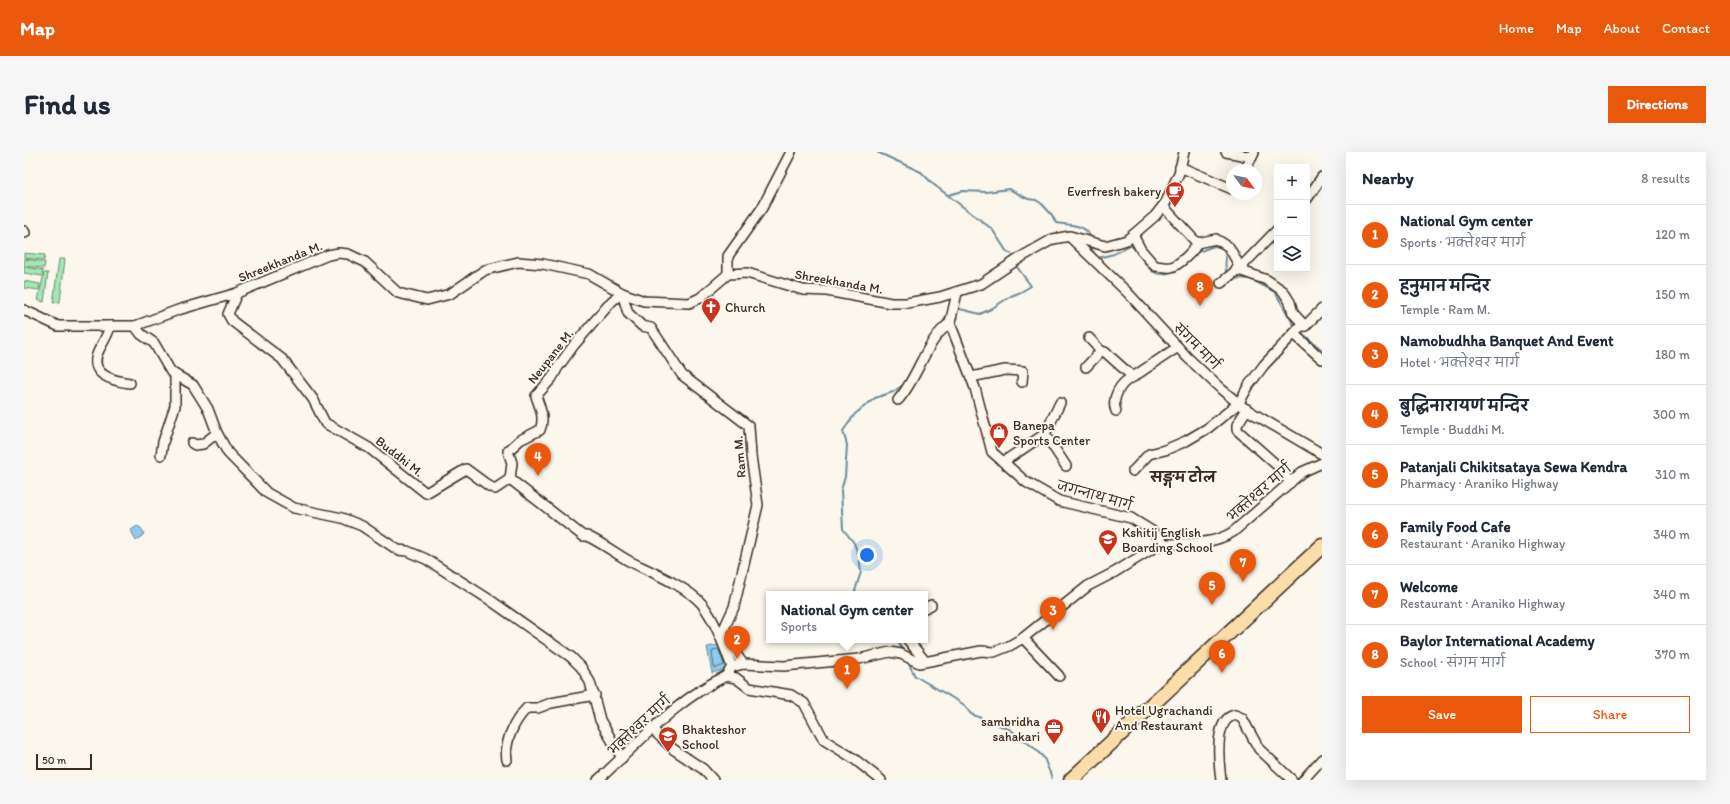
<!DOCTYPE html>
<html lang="en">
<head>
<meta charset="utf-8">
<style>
  :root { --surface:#fff; --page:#f6f6f7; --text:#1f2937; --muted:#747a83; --line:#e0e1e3; --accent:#ea580c }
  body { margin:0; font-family:Itim,"Playpen Sans Deva",sans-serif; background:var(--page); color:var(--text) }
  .controls { position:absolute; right:12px; top:12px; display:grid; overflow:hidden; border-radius:0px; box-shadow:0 4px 16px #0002 }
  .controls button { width:36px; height:36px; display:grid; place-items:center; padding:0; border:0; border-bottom:1px solid var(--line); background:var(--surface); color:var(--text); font:20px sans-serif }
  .compass { position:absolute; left:1202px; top:12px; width:36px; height:36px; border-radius:50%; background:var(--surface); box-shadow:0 4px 16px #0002; rotate:123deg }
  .scale { position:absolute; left:12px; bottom:10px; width:56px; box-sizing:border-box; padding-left:4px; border:2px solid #3b2a1e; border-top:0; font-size:11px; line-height:14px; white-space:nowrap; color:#3b2a1e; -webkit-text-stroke:3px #fbf7ec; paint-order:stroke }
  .you { position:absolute; left:843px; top:403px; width:14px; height:14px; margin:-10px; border:3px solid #fff; border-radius:50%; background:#1a73e8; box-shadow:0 0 0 6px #1a73e833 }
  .badge { display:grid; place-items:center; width:26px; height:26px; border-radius:50%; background:var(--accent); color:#fff; font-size:13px; font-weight:700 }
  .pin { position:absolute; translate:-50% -33px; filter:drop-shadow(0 1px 2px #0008) }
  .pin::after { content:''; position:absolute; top:21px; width:14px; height:12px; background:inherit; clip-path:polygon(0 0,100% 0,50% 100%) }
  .popup { position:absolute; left:742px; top:439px; width:162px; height:52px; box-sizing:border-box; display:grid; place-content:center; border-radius:0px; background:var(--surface); filter:drop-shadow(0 1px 3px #0005); font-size:13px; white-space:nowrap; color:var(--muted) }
  .popup b { font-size:15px; color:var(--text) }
  .popup::after { content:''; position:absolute; left:50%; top:100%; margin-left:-8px; border:8px solid transparent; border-top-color:var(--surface) }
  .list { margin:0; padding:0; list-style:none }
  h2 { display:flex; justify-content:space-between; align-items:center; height:52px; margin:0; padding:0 16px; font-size:17px }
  h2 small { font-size:13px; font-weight:400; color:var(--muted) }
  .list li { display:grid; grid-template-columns:26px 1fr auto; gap:12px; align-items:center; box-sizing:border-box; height:60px; padding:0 16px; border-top:1px solid var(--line) }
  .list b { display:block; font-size:15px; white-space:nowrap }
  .list p { margin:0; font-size:13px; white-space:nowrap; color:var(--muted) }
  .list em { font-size:13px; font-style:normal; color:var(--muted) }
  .actions { display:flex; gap:8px; padding:12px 16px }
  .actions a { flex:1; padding:9px 0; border:1px solid var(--accent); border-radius:0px; text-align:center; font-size:14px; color:var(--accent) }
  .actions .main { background:var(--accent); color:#fff }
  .icon { flex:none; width:22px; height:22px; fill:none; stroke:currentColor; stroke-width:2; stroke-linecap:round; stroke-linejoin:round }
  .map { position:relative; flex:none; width:1298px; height:628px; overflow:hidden; border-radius:0px }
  header { display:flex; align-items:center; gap:24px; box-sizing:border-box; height:56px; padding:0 20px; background:var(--accent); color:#fff }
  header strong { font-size:19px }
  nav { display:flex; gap:22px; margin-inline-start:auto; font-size:14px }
  .intro { display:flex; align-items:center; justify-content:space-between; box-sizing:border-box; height:96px; padding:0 24px }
  h1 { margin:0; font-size:28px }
  .button { padding:10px 18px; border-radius:0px; background:var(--accent); color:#fff; font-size:14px; font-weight:700 }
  main { display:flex; gap:24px; padding:0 24px }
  aside { flex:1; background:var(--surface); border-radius:0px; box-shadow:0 4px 16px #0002 }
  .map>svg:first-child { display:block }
  .green { fill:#a2e8b4; stroke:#6e8969 }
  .water { fill:#8ecbee; stroke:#6d8b9b }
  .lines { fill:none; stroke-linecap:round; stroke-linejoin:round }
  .shore { stroke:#5c6a71; stroke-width:1 }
  .stream { stroke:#6d8b9b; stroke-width:2 }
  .minor-casing { stroke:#3b2a1e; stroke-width:12 }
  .highway-casing { stroke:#3b2a1e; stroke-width:17 }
  .minor { stroke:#fbf7ec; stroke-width:9 }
  .highway { stroke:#fbddab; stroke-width:14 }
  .labels { text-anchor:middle; stroke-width:4; stroke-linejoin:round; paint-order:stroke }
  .poi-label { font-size:13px; fill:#3b2a1e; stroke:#fbf7ec; text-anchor:start }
  .street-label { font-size:13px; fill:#3b2a1e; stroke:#fbf7ec }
  .neighbourhood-label { font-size:14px; font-weight:bold; fill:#3b2a1e; stroke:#fbf7ec }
</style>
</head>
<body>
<header>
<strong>Map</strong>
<nav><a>Home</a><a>Map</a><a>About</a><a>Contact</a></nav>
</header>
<div class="intro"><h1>Find us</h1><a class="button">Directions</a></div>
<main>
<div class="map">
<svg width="1298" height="628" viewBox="0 0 1298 628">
  <rect width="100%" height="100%" fill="#fbf7ec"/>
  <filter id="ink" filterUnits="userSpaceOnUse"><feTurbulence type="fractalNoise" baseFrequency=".025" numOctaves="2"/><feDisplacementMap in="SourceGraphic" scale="8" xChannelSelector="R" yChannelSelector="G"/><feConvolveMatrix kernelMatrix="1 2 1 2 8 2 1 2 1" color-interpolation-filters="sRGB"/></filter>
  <g filter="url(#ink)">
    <g class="green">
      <path d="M0,101L21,103L20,108L0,106Z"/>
      <path d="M0,107L21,110L20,116L0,114Z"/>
      <path d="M35,107H41L36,150L29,151Z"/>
      <path d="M0,115L19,118L18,124L0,121Z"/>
      <path d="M20,121H24L20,150L14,148Z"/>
      <path d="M0,129L16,132L15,138L0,136Z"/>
    </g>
    <g class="water">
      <path d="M113,374L117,376L120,382L112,389L107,378Z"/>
      <path d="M694,493L699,494L704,517L688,521L683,495Z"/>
    </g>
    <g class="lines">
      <path class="shore" d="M693,497L695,498L700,513L692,516L690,515L688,500Z"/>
      <g class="stream">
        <path d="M853,0L897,20L909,32L968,77L983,100L988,102"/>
        <path d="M924,43L939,39L962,40L985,37L1004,47L1012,48L1018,52L1028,63L1032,71C1044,73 1061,72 1066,84"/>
        <path d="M1065,94L1074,106L1090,102L1106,93C1123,105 1123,132 1151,118"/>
        <path d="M1171,101L1190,94L1199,96C1205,105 1199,114 1203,122"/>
        <path d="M1208,127L1210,128L1214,126L1227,127L1251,140L1271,175"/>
        <path d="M932,156L956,162L967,157L987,144L997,140L1007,134L993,115V112"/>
        <path d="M917,173L924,162"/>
        <path d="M1277,180L1298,198"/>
        <path d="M883,227L894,206"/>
        <path d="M830,442L837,420L835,405L830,391L819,377L817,338L821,325L823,293L819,279L831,262L851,246L869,240L882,231"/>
        <path d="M873,488L879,499"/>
        <path d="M886,514L891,524L939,552L947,562L987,578L1010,596L1020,606L1028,626"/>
      </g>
      <g class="minor-casing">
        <g id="minor">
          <path d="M1202,0L1228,5"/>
          <path d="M1156,15L1208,37"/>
          <path d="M1221,18L1230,1"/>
          <path d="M1283,47L1298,25"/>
          <path d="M1139,54L1173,91"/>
          <path d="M0,79L1,81"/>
          <path d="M1109,83L1117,98L1131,114C1136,114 1142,116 1147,115C1154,114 1171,98 1173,91"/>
          <path d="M1046,85L1104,141L1163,205L1197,237L1220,256L1298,302"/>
          <path d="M1173,91L1192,87L1205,95L1216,115"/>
          <path d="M1212,117L1243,128L1259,139L1266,150L1269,161L1281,174L1298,157"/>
          <path d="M704,122V104L738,56L767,0"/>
          <path d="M1197,131L1219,113L1253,78"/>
          <path d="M213,141L204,162L208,169L258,207L289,247L301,271L345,296L402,341L442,317L465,334L471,337L486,327L559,384H563C578,391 591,401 605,409C625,419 664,435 678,452C692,470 700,494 708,515"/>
          <path d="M0,158L34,174H111L154,158L213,141L304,103L315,101L324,102L341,110L374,141L403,148L426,142L461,118L494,110L519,112L565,122L598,141L620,149L665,151L676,146L704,122L723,121L779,138L803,139L867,151H883L916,145L957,132L999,104L1029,87L1046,84L1081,94L1103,88L1131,64L1142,50L1155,21L1160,0"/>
          <path d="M926,171L951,236L968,300L1002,330L1035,349L1107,366L1128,379L1141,392"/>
          <path d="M86,174C84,184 78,191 74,200C64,223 90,229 106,231"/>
          <path d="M111,174L117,182L130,191L147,220L169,233L184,257L193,281L204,301L243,341L270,356L318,366L338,374L374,398L383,399L402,407L466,448L547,505L557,515L566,530L576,568L598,606"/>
          <path d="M1270,182L1298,207"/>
          <path d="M1077,199L1081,200L1109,225L1154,195"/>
          <path d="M1062,215L1077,199L1065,186"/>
          <path d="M947,225L981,218L999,219L998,230"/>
          <path d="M874,248C895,225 900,190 926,171L933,141"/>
          <path d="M1223,257L1213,273V278L1256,316L1266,331"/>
          <path d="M1092,259C1087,247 1096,230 1109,225"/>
          <path d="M1021,282L1042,314"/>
          <path d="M168,291L171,293L179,292L193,281"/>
          <path d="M137,303L139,290L151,254V223"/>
          <path d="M979,310L1021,282L1036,251"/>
          <path d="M1109,319L1125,302L1141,298L1162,289L1184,276L1215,251L1225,233L1240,213L1277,174H1281"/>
          <path d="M486,327L488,311L484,299L496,288L516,278C521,266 516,256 512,244L528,226L534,215L550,193L588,149L598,141L604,161L618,174L627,176L658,223L725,274L727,304L734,353L710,455L698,481L719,512"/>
          <path d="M901,456L907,453"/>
          <path d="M999,486L1035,524"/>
          <path d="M884,488L901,509"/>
          <path d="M702,524L712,526L725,536L767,543L780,551L800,588L829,606L857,628"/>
          <path d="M627,576L649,597L679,617L689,628"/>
          <path d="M483,608C480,590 490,569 503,556H514L527,551L571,543"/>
          <path d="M574,628C616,590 650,549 702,524L708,515L719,512L760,514L835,507L866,500L877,502L895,511L957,499L970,500L985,494L999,486L1064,434L1091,420L1133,394L1141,392C1165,391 1188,393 1209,380L1278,320L1298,311"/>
          <path d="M1197,628C1195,612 1189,567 1211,563L1218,566L1235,597L1268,628"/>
          <path d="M1279,628L1298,607"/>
        </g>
      </g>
      <g class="highway-casing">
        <path id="highway" d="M1047,628L1298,394"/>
      </g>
      <use href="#minor" class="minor"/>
      <use href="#highway" class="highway"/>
    </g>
  </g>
  <defs>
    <g id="cafe-pin" transform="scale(1)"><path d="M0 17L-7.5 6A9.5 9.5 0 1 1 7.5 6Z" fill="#c8321e" stroke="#fbf7ec"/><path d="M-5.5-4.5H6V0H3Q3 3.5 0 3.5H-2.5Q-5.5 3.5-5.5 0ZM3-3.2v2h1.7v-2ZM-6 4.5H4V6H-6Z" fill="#fff"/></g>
    <g id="church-pin" transform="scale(1)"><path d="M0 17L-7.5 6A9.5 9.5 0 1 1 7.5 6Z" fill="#c8321e" stroke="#fbf7ec"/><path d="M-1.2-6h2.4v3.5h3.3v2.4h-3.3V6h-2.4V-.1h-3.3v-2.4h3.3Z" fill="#fff"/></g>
    <g id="shop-pin" transform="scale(1)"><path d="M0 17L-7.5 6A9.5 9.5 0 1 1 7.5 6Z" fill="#c8321e" stroke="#fbf7ec"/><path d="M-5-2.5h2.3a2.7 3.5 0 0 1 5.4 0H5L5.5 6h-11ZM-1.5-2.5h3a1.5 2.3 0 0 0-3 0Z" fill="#fff"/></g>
    <g id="school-pin" transform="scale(1)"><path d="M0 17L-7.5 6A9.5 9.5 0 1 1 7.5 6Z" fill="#c8321e" stroke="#fbf7ec"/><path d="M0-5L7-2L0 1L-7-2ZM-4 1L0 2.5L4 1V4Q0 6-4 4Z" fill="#fff"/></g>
    <g id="restaurant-pin" transform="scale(1)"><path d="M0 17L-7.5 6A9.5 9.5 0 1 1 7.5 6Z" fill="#c8321e" stroke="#fbf7ec"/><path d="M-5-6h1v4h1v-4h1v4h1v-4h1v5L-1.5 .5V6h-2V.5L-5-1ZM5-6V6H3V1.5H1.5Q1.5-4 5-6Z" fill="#fff"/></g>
    <g id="office-pin" transform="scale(1)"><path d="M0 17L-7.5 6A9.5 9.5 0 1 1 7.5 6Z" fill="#c8321e" stroke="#fbf7ec"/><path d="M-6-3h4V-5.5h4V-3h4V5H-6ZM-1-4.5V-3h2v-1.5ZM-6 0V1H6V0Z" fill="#fff"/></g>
  </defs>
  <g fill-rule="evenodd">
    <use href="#cafe-pin" x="1151" y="39"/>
    <use href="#church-pin" x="687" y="155"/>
    <use href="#shop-pin" x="975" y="280"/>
    <use href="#school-pin" x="1084" y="387"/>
    <use href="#restaurant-pin" x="1077" y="565"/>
    <use href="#office-pin" x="1030" y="576"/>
    <use href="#school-pin" x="644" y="584"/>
  </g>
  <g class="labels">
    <g class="poi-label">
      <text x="1137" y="44" text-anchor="end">Everfresh bakery</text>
      <text x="701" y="160">Church</text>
      <text x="989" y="278">Banepa<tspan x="989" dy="15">Sports Center</tspan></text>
      <text x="1098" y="385">Kshitij English<tspan x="1098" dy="15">Boarding School</tspan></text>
      <text x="1091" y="563">Hotel Ugrachandi<tspan x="1091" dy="15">And Restaurant</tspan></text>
      <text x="1016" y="574" text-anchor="end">sambridha<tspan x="1016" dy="15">sahakari</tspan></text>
      <text x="658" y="582">Bhakteshor<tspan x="658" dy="15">School</tspan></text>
    </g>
    <g class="street-label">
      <text transform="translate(256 109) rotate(-22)" y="5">Shreekhanda M.</text>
      <text transform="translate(815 129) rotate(10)" y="5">Shreekhanda M.</text>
      <text transform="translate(1173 194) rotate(45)" y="5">संगम मार्ग</text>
      <text transform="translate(526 204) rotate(-52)" y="5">Neupane M.</text>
      <text transform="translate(376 304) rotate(38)" y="5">Buddhi M.</text>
      <text transform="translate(715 305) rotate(-95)" y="5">Ram M.</text>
      <text transform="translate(1235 340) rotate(-41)" y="5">भक्तेश्वर मार्ग</text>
      <text transform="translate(1071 343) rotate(16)" y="5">जगन्नाथ मार्ग</text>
      <text transform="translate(615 573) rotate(-43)" y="5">भक्तेश्वर मार्ग</text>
    </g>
    <g class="neighbourhood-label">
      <text x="1159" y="330">सङ्गम टोल</text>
    </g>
  </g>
</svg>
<div class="controls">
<button>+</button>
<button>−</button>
<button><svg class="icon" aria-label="layers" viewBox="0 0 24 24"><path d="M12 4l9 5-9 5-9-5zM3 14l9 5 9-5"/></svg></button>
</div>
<svg class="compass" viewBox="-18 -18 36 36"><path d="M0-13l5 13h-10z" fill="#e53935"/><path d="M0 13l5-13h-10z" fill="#747a83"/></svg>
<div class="scale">50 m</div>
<div class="you"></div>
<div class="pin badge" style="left:823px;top:537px">1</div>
<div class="popup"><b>National Gym center</b>Sports</div>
<div class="pin badge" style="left:713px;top:507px">2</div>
<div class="pin badge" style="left:1029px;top:478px">3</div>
<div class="pin badge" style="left:514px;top:324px">4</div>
<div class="pin badge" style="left:1188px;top:453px">5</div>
<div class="pin badge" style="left:1198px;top:521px">6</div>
<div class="pin badge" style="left:1219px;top:430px">7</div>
<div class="pin badge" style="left:1176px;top:154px">8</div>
</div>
<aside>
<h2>Nearby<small>8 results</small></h2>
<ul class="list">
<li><span class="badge">1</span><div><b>National Gym center</b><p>Sports · भक्तेश्वर मार्ग</p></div><em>120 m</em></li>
<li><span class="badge">2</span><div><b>हनुमान मन्दिर</b><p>Temple · Ram M.</p></div><em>150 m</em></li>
<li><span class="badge">3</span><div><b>Namobudhha Banquet And Event</b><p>Hotel · भक्तेश्वर मार्ग</p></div><em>180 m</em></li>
<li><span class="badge">4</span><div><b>बुद्धिनारायण मन्दिर</b><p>Temple · Buddhi M.</p></div><em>300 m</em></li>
<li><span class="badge">5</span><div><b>Patanjali Chikitsataya Sewa Kendra</b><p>Pharmacy · Araniko Highway</p></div><em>310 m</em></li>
<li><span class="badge">6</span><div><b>Family Food Cafe</b><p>Restaurant · Araniko Highway</p></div><em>340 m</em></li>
<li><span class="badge">7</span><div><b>Welcome</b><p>Restaurant · Araniko Highway</p></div><em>340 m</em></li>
<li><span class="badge">8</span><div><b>Baylor International Academy</b><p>School · संगम मार्ग</p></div><em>370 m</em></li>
</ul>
<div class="actions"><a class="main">Save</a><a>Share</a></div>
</aside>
</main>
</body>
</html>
